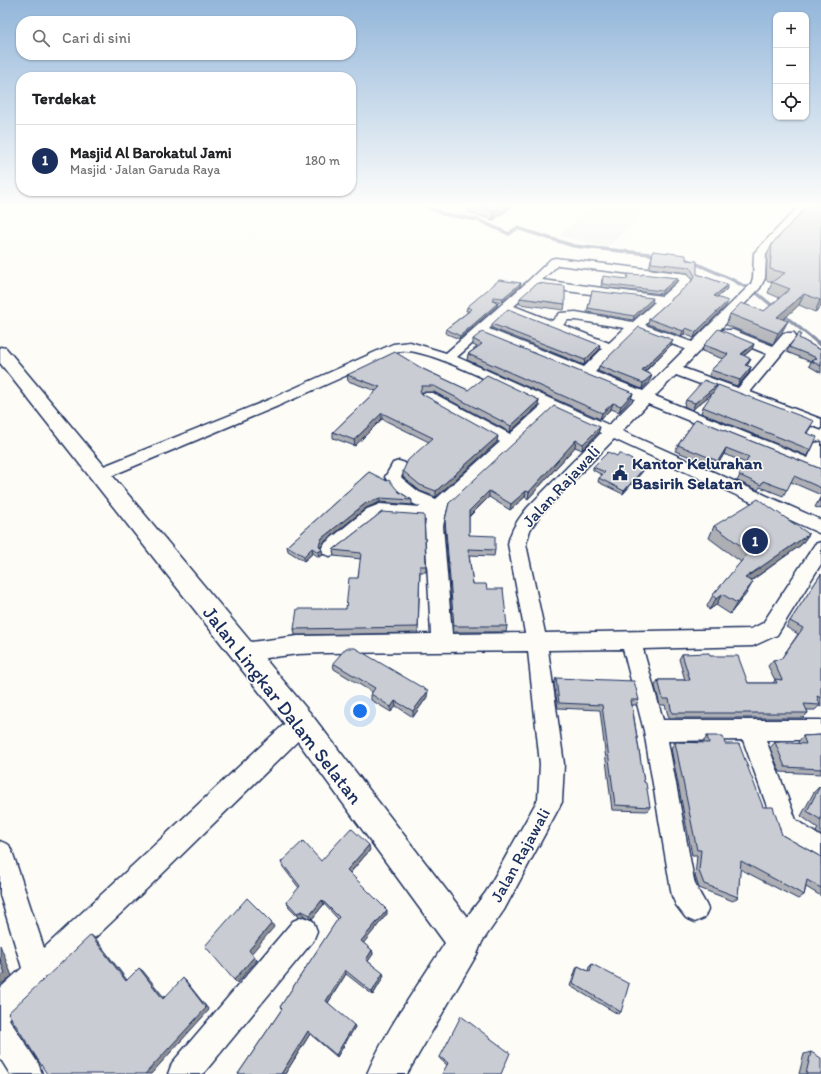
<!DOCTYPE html>
<html lang="id">
<head>
<meta charset="utf-8">
<style>
  :root { --surface:#fff; --page:#f6f6f6; --text:#202124; --muted:#757577; --line:#e0e0e0; --accent:#1b2f5e }
  body { margin:0; font-family:Itim,sans-serif; background:var(--page); color:var(--text) }
  .controls { position:absolute; right:12px; top:12px; display:grid; overflow:hidden; border-radius:8px; box-shadow:0 1px 3px #0004 }
  .controls button { width:36px; height:36px; display:grid; place-items:center; padding:0; border:0; border-bottom:1px solid var(--line); background:var(--surface); color:var(--text); font:20px sans-serif }
  .you { position:absolute; left:360px; top:711px; width:14px; height:14px; margin:-10px; border:3px solid #fff; border-radius:50%; background:#1a73e8; box-shadow:0 0 0 6px #1a73e833 }
  .badge { display:grid; place-items:center; width:26px; height:26px; border-radius:50%; background:var(--accent); color:#fff; font-size:13px; font-weight:700 }
  .pin { position:absolute; translate:-50% -50%; border:2px solid #fff; box-shadow:0 1px 4px #0006 }
  .list { margin:0; padding:0; list-style:none }
  h2 { display:flex; justify-content:space-between; align-items:center; height:52px; margin:0; padding:0 16px; font-size:17px }
  h2 small { font-size:13px; font-weight:400; color:var(--muted) }
  .list li { display:grid; grid-template-columns:26px 1fr auto; gap:12px; align-items:center; box-sizing:border-box; height:72px; padding:0 16px; border-top:1px solid var(--line) }
  .list b { display:block; font-size:15px; white-space:nowrap }
  .list p { margin:0; font-size:13px; white-space:nowrap; color:var(--muted) }
  .list em { font-size:13px; font-style:normal; color:var(--muted) }
  .icon { flex:none; width:22px; height:22px; fill:none; stroke:currentColor; stroke-width:2; stroke-linecap:round; stroke-linejoin:round }
  .map { position:relative; flex:none; width:821px; height:1074px; overflow:hidden }
  .search { position:absolute; background:var(--surface); box-shadow:0 1px 3px #0004; left:16px; top:16px; width:340px; height:44px; display:flex; align-items:center; gap:10px; box-sizing:border-box; padding:0 14px; border-radius:16px; color:var(--muted); font-size:15px }
  .panel { position:absolute; background:var(--surface); box-shadow:0 1px 3px #0004; left:16px; top:72px; width:340px; height:124px; border-radius:16px }
  .map>svg:first-child { display:block }
  .built { fill:#edeeec }
  .lines { fill:none; stroke-linecap:round; stroke-linejoin:round }
  .stream-far1 { stroke:#76819c; stroke-width:3.5 }
  .stream { stroke:#76819c; stroke-width:4.5 }
  .minor-casing { stroke:#1b2f5e; stroke-width:3 }
  .major-casing { stroke:#1b2f5e; stroke-width:3 }
  .minor { fill:#fdfcf7; fill-rule:evenodd }
  .major { fill:#fdfcf7; fill-rule:evenodd }
  .wall { fill:#adafb5; stroke:#1b2f5e }
  .shaded-wall { fill:#8d8f94; stroke:#1b2f5e }
  .building { fill:#c9ccd3; stroke:#1b2f5e }
  .labels { text-anchor:middle; stroke-width:3; stroke-linejoin:round; paint-order:stroke }
  .poi-label { font-size:17px; font-weight:bold; fill:#1b2f5e; stroke:#fdfcf7; text-anchor:start }
  .street-label { font-size:17px; fill:#1b2f5e; stroke:#fdfcf7 }
  .near-street-label { font-size:20px; fill:#1b2f5e; stroke:#fdfcf7 }
</style>
</head>
<body>
<div class="map">
<svg width="821" height="1074" viewBox="0 0 821 1074">
  <rect width="100%" height="100%" fill="#fdfcf7"/>
  <filter id="ink" filterUnits="userSpaceOnUse"><feTurbulence type="fractalNoise" baseFrequency=".025" numOctaves="2"/><feDisplacementMap in="SourceGraphic" scale="8" xChannelSelector="R" yChannelSelector="G"/><feConvolveMatrix kernelMatrix="1 2 1 2 8 2 1 2 1" color-interpolation-filters="sRGB"/></filter>
  <g filter="url(#ink)">
    <g class="built">
      <path d="M471,205H517L492,222L457,214Z"/>
      <path d="M591,205H652L607,248L560,236Z"/>
    </g>
    <g class="lines">
      <g class="stream-far1">
        <path d="M424,205L443,214L478,220L509,234L517,228L574,246L659,255"/>
        <path d="M681,257L731,279L758,294L818,343"/>
      </g>
      <path class="stream" d="M817,342L821,345"/>
      <g class="minor-casing">
        <g id="minor">
          <path d="M800,205H811L766,254L765,278L760,288L683,368L738,388L767,354L723,336L721,333L723,330H733L773,346L784,333H794L796,336L794,339L750,392L821,419V429L676,375L655,396L808,458L815,443L821,442V475L648,404L622,431L821,520V534L614,439L540,515L530,530L526,544L545,633L751,629L763,623L815,544L821,542V564L777,635L753,646L643,649L663,720H821V740H766L796,820L821,837V864L784,843L778,837L743,740L668,741L694,880C697,891 704,899 708,909L704,918L695,922L686,918L676,905L672,896L644,731L623,649L548,650L564,764L562,802L504,910L475,952L465,956L455,952L451,942L455,932L486,892L538,799L540,764L528,651L324,653L298,654L243,661L236,658L233,652L236,646L243,643L298,636L431,634L425,526L426,520L382,516L336,554L330,556L324,554L321,549L324,544L367,509L380,504L421,507C405,501 394,492 385,477L393,463L399,461L405,463L407,467L401,477L403,479L419,492L436,499L500,442L423,399L421,396L423,393H433L510,434L541,406C510,392 430,348 401,351L278,406L106,478L100,480L94,478L92,474L94,470L268,400L393,344L410,342L446,353L526,283L551,259L555,258L688,274L692,280L688,286L645,325L692,342L751,284L753,278L754,253ZM558,265L680,280L662,296L542,280ZM537,286L542,288L655,302L633,322L576,312L560,313L552,321L514,306ZM507,312L602,349L584,367L489,329ZM568,320H576L625,328L609,343L563,325ZM637,331L685,349L643,391L595,372ZM481,336L635,399L609,425L457,357ZM553,411L601,433L528,507C519,518 511,529 508,544L525,633L452,634L443,526L447,509Z"/>
          <path d="M301,713L309,716L312,723L309,730L155,881L9,1019L38,1063L42,1074H10L0,1058V988L22,968L0,895V841L9,845L13,854L44,948L293,716Z"/>
          <path d="M303,917L313,921L317,931L313,941L203,1074H168L172,1063L293,921Z"/>
        </g>
      </g>
      <g class="major-casing">
        <path id="major" d="M0,347L6,348L311,714L477,930L482,942L477,954L407,1074H367C386,1029 419,984 445,943L291,732L0,363Z"/>
      </g>
      <use href="#minor" class="minor"/>
      <use href="#major" class="major"/>
    </g>
    <g class="wall">
      <path d="M469,205H514L493,220L468,212Z"/>
      <path d="M808,205L821,307L815,312L799,305L783,319L782,332L773,344L726,325L730,314L764,311L780,298L768,293L772,282L766,280L767,255L772,244Z"/>
      <path d="M653,251L686,260L697,274L728,285L726,290L718,297L726,306L694,338L684,334L681,336L648,324L649,319L691,282L692,279L688,273L649,268Z"/>
      <path d="M642,275L677,278V281L662,294L601,287L602,279H627Z"/>
      <path d="M521,283L520,286L502,302L493,300L498,303L497,306L459,339L445,333L446,329L469,311H466L467,307Z"/>
      <path d="M592,291L652,303L633,320L587,312Z"/>
      <path d="M520,298L565,304L564,310L519,304Z"/>
      <path d="M492,324L599,350L584,365L492,328Z"/>
      <path d="M799,338L821,350V373L809,366L811,362L787,352L789,347Z"/>
      <path d="M473,339L633,393L631,399L619,412L611,409L600,419L467,360L468,354L477,347L473,345Z"/>
      <path d="M754,344L752,349L744,356L751,359L748,364L747,366L751,367L749,373L737,386L709,376L711,370L723,359L702,351L704,345Z"/>
      <path d="M671,345L645,372L652,375L650,380L642,389L598,371L599,366Z"/>
      <path d="M423,369L468,390L539,400L538,406L510,432L434,392H422L421,393L422,394L497,442L436,497L420,491L403,477V471L429,442L382,419L355,446L333,438V432L376,391L348,381L347,375Z"/>
      <path d="M717,385L716,389L811,427L807,433L811,450L807,456L701,413L703,407L714,392L692,410L684,406L686,400Z"/>
      <path d="M696,419L821,469V495L791,482L783,496L760,487L758,490L737,481L746,463L724,454L716,467L675,451L678,445Z"/>
      <path d="M600,427L598,433L582,450L575,447L528,499L525,497L510,510L489,497L469,517V535L495,550L494,556L469,555L473,584L487,589L507,626L506,632H453L445,526V520L449,503Z"/>
      <path d="M634,464L644,468L643,471L623,494L598,482L599,478L602,475L593,470V467Z"/>
      <path d="M369,472L412,500V505L380,502L366,508L323,543L321,548L323,555L319,557L313,553L304,561L288,551L287,546Z"/>
      <path d="M821,496V509L815,507Z"/>
      <path d="M382,512L426,566V572H420L418,633L295,635L294,629L346,609L358,578L361,559L334,556L333,550Z"/>
      <path d="M714,526L809,534L801,545L751,581L746,594L730,614L716,605L709,610L707,606L713,595L741,562L709,538Z"/>
      <path d="M821,574V707L819,706L815,710H807L808,713L803,718H669L665,705H660L655,686L658,680H685L679,659L682,654L710,656L748,683H773L775,680L768,666L773,660L781,659L798,634L786,627Z"/>
      <path d="M333,663L427,697L413,717L396,706L391,712L371,700V694L372,692L334,669Z"/>
      <path d="M556,678L639,700L636,705H632L644,782L650,807L647,811L612,810L600,710L558,708L554,684Z"/>
      <path d="M821,735V774L780,772L770,748L775,742L798,744V742L803,736Z"/>
      <path d="M707,736L725,744L763,807L782,835L821,857V896L806,887L804,895L798,899L740,869L738,897L733,901L699,888L695,876L697,855H692L671,748L675,742L703,743Z"/>
      <path d="M820,786L821,787V836L816,832L818,828L801,816L814,792Z"/>
      <path d="M370,850L350,873L387,914L363,943L372,950L373,954L368,961L384,976L373,995L346,974L328,1003L355,1027L337,1057L310,1034L285,1074H238L282,1009L280,1007L338,919L324,904L312,919L304,916L299,917L289,907L287,902L299,888L283,867L281,862L321,861Z"/>
      <path d="M592,964L621,1012L618,1014L570,986L576,969L578,966L588,971L589,967Z"/>
      <path d="M811,1052L821,1074H799L804,1054Z"/>
      <path d="M440,1057L501,1074L447,1065L440,1059Z"/>
    </g>
    <g class="shaded-wall">
      <path d="M503,205H514L493,220V211Z"/>
      <path d="M677,278V281L662,294V291Z"/>
      <path d="M521,283L520,286L502,302L503,298Z"/>
      <path d="M728,285L726,290L712,301L714,296Z"/>
      <path d="M804,294L799,305L773,329L777,317Z"/>
      <path d="M653,298L652,303L633,320L634,316Z"/>
      <path d="M820,300H821V307L815,312Z"/>
      <path d="M728,301L726,306L694,338L696,332Z"/>
      <path d="M498,303L497,306L459,339L460,336Z"/>
      <path d="M788,321L782,332L773,344L778,333Z"/>
      <path d="M686,328L684,334L681,336L683,331Z"/>
      <path d="M673,340L671,345L640,376L642,370Z"/>
      <path d="M754,344L752,349L738,360L741,354Z"/>
      <path d="M600,345L599,350L584,365L585,360Z"/>
      <path d="M751,359L748,364L742,371L745,365Z"/>
      <path d="M751,367L749,373L737,386L740,380Z"/>
      <path d="M652,375L650,380L642,389L643,383Z"/>
      <path d="M717,385L715,391L692,410L695,403Z"/>
      <path d="M633,393L631,399L619,412L621,406Z"/>
      <path d="M539,400L538,406L510,432L511,426Z"/>
      <path d="M613,403L611,409L600,419L602,413Z"/>
      <path d="M382,413V419L355,446L354,440Z"/>
      <path d="M600,427L598,433L582,450L583,444Z"/>
      <path d="M498,436L497,442L436,497V491Z"/>
      <path d="M576,440L575,447L528,499L529,492Z"/>
      <path d="M726,448L724,454L716,467L718,461Z"/>
      <path d="M644,468L643,471L623,494L624,491Z"/>
      <path d="M489,491V497L468,517L469,511Z"/>
      <path d="M526,491L525,497L510,510L511,504Z"/>
      <path d="M380,498V502L366,508L323,543L320,550L319,545L322,538L366,503Z"/>
      <path d="M809,534L801,545L739,589L745,578Z"/>
      <path d="M312,548L313,553L304,561V556Z"/>
      <path d="M322,550L323,555L319,557L318,552Z"/>
      <path d="M753,582L746,594L730,614L737,603Z"/>
      <path d="M722,594L716,605L709,610L716,599Z"/>
      <path d="M428,691L427,697L413,717V711Z"/>
      <path d="M395,701L396,706L391,712V707Z"/>
      <path d="M369,845L370,850L348,875L347,870Z"/>
      <path d="M322,900L324,904L312,919L310,915Z"/>
      <path d="M387,910V914L362,945L361,941Z"/>
      <path d="M302,911L304,916L299,917L297,913Z"/>
      <path d="M272,923L274,927L251,954L249,950Z"/>
      <path d="M91,935L96,939L130,984L126,981Z"/>
      <path d="M0,945L12,976L0,985Z"/>
      <path d="M372,950L373,954L367,963L366,960Z"/>
      <path d="M254,957L257,960L237,983L234,980Z"/>
      <path d="M139,968L143,971L167,1001L163,999Z"/>
      <path d="M345,970L346,974L327,1004L326,1001Z"/>
      <path d="M383,973L384,976L373,995L372,992Z"/>
      <path d="M183,978L186,981L209,1010L151,1074H145Z"/>
      <path d="M354,1025L355,1027L337,1057L336,1055Z"/>
      <path d="M308,1031L310,1034L285,1074H281Z"/>
    </g>
    <g class="building">
      <path d="M472,205H503L493,211Z"/>
      <path d="M808,205L821,206V300H820L804,294L777,317L788,321L778,333L730,314L741,303L764,311L790,289L772,282L785,273L770,269L772,244Z"/>
      <path d="M653,251L686,255V260L697,261V274L728,285L714,296L728,301L696,332L686,328L683,331L649,319L691,282L695,276L690,267L651,263Z"/>
      <path d="M628,274L642,275V274L677,278L662,291L602,284L603,276L627,279Z"/>
      <path d="M499,280L521,283L503,298L493,297L492,301L498,303L460,336L446,329L472,309L467,307Z"/>
      <path d="M537,283L565,286V304L520,298Z"/>
      <path d="M592,291L653,298L634,316L588,308Z"/>
      <path d="M508,309L600,345L585,360L492,324Z"/>
      <path d="M639,327L673,340L642,370L652,375L643,383L599,366Z"/>
      <path d="M718,329L754,344L741,354L751,359L745,365L751,367L740,380L711,370L728,354L704,345Z"/>
      <path d="M482,332L633,393L621,406L613,403L602,413L468,354L482,344L473,339Z"/>
      <path d="M799,333L801,334L799,338L821,350V366L811,361L817,358L789,347Z"/>
      <path d="M395,352L423,369L468,390L487,375L539,400L511,426L434,386H422L420,391L422,394L498,436L436,491L420,485L403,471L408,460L433,438L382,413L354,440L333,432L380,387L347,375Z"/>
      <path d="M704,380L717,385L695,403L686,400Z"/>
      <path d="M718,385L814,421L806,433L817,437L811,450L703,407Z"/>
      <path d="M554,406L600,427L583,444L576,440L529,492L526,491L511,504L489,491L469,511V535L495,536V550L468,549L473,584H486L487,589H503L507,626H454L445,520L449,503Z"/>
      <path d="M696,419L821,469V488L794,476L787,490L763,481L761,485L739,475L749,457L726,448L718,461L678,445Z"/>
      <path d="M608,452L617,456L619,453L634,461V464L644,468L624,491L599,478L605,472L593,467Z"/>
      <path d="M369,472L387,481L389,480L399,492L412,500L380,498L366,503L322,538L319,545L322,550L318,552L312,548L304,556L287,546Z"/>
      <path d="M821,497V502L819,501Z"/>
      <path d="M758,499L809,534L745,578L753,582L737,603L722,594L716,599L713,595L749,552L714,526Z"/>
      <path d="M382,512L424,515L426,566H420L418,627L294,629L297,609H346L349,578H358L361,553L333,550Z"/>
      <path d="M821,574V698L817,696L820,705L804,704L808,713H672L669,699H663L658,680H690L682,654L709,653L710,656H738L748,683H777L775,679L782,680L773,660L781,659L803,628L790,621Z"/>
      <path d="M346,648H355L428,691L413,711L395,701L391,707L371,694L375,688L333,663Z"/>
      <path d="M556,678L634,681L639,700H631L644,782L646,783L650,807L615,805L602,705L559,703Z"/>
      <path d="M821,735V769L785,767L775,742L806,744L803,736Z"/>
      <path d="M707,736H723L725,744H739L763,807H773L782,835L821,857V888L807,880L804,895L741,861L738,897L704,884L699,871L701,850H697L675,742L709,743Z"/>
      <path d="M820,786L821,787V820L807,811Z"/>
      <path d="M351,828L369,845L347,870L387,910L361,941L372,950L366,960L383,973L372,992L345,970L326,1001L354,1025L336,1055L308,1031L281,1074H238L282,1009L280,1007L339,917L322,900L310,915L302,911L297,913L287,902L300,886L281,862L303,841L321,861Z"/>
      <path d="M247,898L272,923L249,950L254,957L234,980L205,946Z"/>
      <path d="M91,935L126,981L139,968L163,999L183,978L206,1008L145,1074H47L8,1013Z"/>
      <path d="M0,959L5,973L0,976Z"/>
      <path d="M592,964L629,984L621,1012L573,983L578,966L590,972Z"/>
      <path d="M461,1016L510,1053L501,1074H442L448,1063L440,1057Z"/>
      <path d="M811,1052L821,1058V1074H806Z"/>
    </g>
  </g>
  <linearGradient id="sky" x2="0" y2="1"><stop stop-color="#93b6da"/><stop offset="0.58" stop-color="#fefefb"/><stop offset="1" stop-color="#fefefb" stop-opacity="0"/></linearGradient>
  <rect width="821" height="355" fill="url(#sky)"/>
  <defs>
    <g id="civic-bare" transform="scale(1.2)"><path d="M-.6-6.5H3V-4.5H.6V-3L4-1V1h2V6H-6V1h2V-1L-.6-3ZM-1.2 2.5V6h2.4V2.5Z" fill="#1b2f5e" stroke="#fdfcf7" stroke-width="2.5" paint-order="stroke"/></g>
  </defs>
  <g fill-rule="evenodd">
    <use href="#civic-bare" x="620" y="473"/>
  </g>
  <g class="labels">
    <g class="poi-label">
      <text x="632" y="469">Kantor Kelurahan<tspan x="632" dy="20">Basirih Selatan</tspan></text>
    </g>
    <g class="street-label">
      <text transform="translate(561 486) rotate(-47)" y="6">Jalan Rajawali</text>
      <text transform="translate(520 855) rotate(-61)" y="6">Jalan Rajawali</text>
    </g>
    <g class="near-street-label">
      <text transform="translate(283 705) rotate(52)" y="7">Jalan Lingkar Dalam Selatan</text>
    </g>
  </g>
</svg>
<div class="controls">
<button>+</button>
<button>−</button>
<button><svg class="icon" aria-label="locate" viewBox="0 0 24 24"><circle cx="12" cy="12" r="6"/><path d="M12 2v4M12 18v4M2 12h4M18 12h4"/></svg></button>
</div>
<div class="you"></div>
<div class="pin badge" style="left:755px;top:541px">1</div>
<div class="search"><svg class="icon" aria-label="search" viewBox="0 0 24 24"><circle cx="10" cy="10" r="6"/><path d="M15 15l6 6"/></svg>Cari di sini</div>
<section class="panel">
<h2>Terdekat<small></small></h2>
<ul class="list">
<li><span class="badge">1</span><div><b>Masjid Al Barokatul Jami</b><p>Masjid · Jalan Garuda Raya</p></div><em>180 m</em></li>
</ul>
</section>
</div>
</body>
</html>
